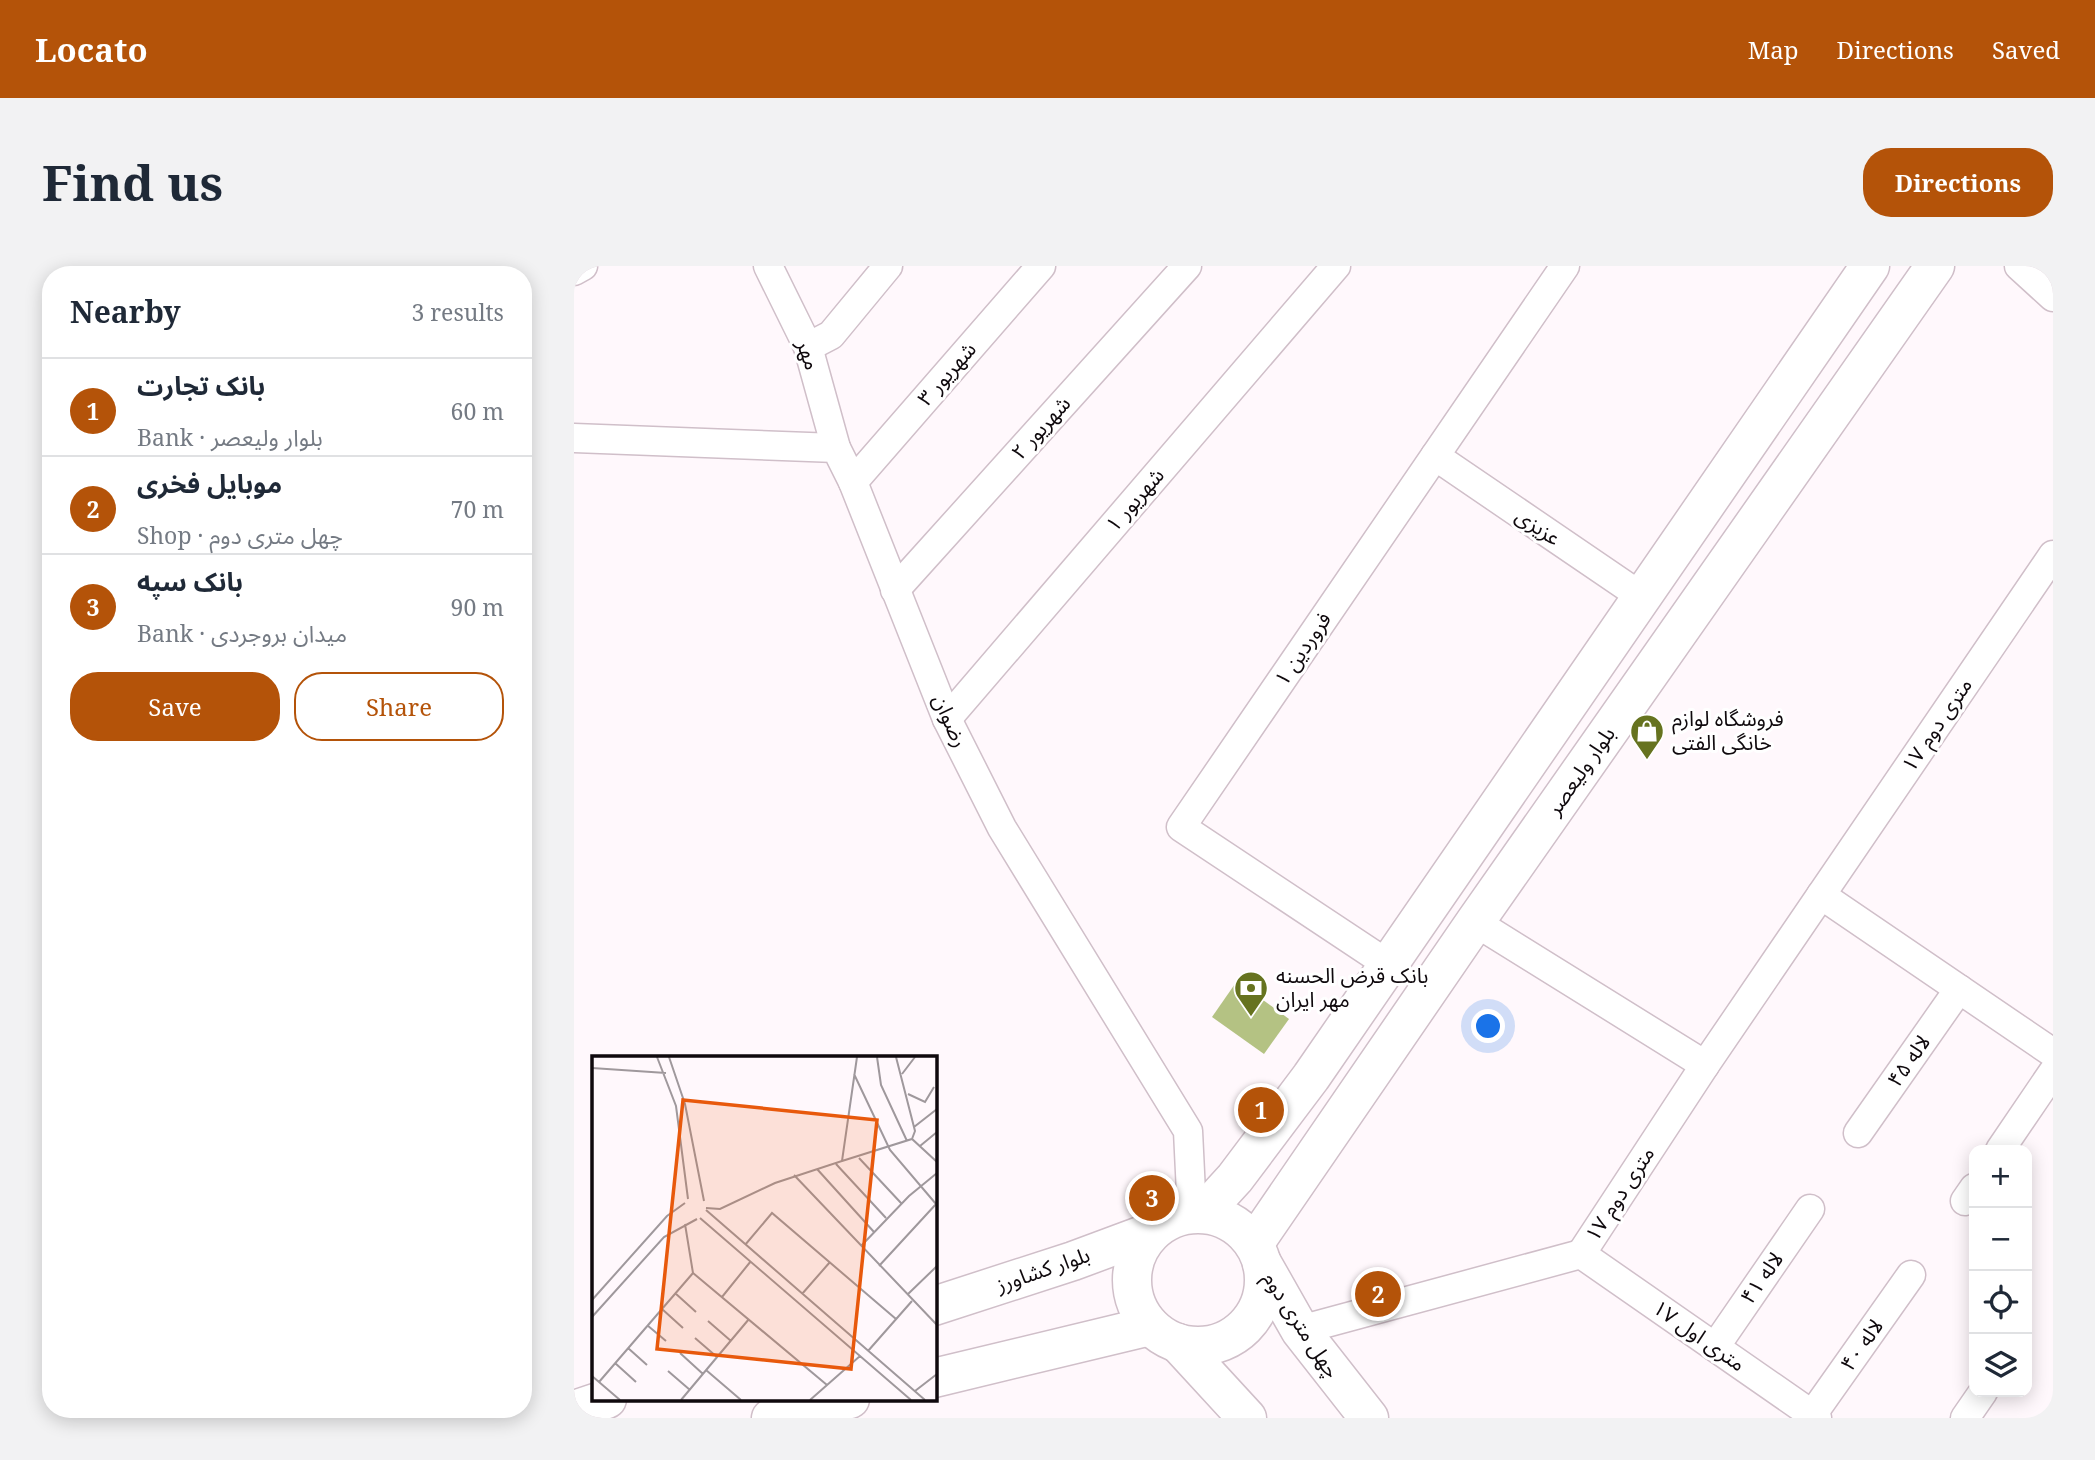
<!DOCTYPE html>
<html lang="en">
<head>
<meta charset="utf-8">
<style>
  :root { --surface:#fff; --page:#f2f2f3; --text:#1f2937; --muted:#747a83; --line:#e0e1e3; --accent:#b45309 }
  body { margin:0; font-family:"Noto Serif","Noto Sans Arabic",serif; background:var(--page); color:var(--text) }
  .controls { position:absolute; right:21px; bottom:21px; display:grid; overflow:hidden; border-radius:14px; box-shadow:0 4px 18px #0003 }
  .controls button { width:63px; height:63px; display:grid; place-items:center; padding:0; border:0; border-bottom:2px solid var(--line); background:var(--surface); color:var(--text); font:35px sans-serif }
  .you { position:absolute; left:915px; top:761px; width:24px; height:24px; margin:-18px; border:5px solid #fff; border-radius:50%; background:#1a73e8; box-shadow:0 0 0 10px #1a73e833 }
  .badge { display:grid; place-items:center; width:46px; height:46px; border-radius:50%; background:var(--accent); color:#fff; font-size:23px; font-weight:700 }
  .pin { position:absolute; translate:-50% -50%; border:4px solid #fff; box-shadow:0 2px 7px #0006 }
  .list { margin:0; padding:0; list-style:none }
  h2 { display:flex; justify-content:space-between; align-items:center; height:91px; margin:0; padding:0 28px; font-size:30px }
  h2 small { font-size:23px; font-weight:400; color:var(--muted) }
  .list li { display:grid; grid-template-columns:46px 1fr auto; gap:21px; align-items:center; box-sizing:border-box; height:98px; padding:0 28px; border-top:2px solid var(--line) }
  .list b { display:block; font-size:26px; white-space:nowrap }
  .list p { margin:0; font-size:23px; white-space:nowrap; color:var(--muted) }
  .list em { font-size:23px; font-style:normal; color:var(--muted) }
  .actions { display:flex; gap:14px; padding:21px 28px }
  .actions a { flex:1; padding:16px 0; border:2px solid var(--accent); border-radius:28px; text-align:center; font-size:24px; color:var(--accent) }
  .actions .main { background:var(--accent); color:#fff }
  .icon { flex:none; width:38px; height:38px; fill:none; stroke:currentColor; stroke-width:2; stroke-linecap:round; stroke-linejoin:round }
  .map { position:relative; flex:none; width:1479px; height:1152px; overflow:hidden; border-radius:28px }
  header { display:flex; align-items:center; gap:42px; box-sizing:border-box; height:98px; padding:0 35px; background:var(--accent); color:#fff }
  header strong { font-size:33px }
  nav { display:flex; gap:38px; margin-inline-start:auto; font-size:24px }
  .intro { display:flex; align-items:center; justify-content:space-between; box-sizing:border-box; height:168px; padding:0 42px }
  h1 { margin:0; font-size:49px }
  .button { padding:18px 32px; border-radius:28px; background:var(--accent); color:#fff; font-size:24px; font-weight:700 }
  main { display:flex; gap:42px; padding:0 42px }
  aside { flex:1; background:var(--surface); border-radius:28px; box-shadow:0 4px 18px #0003 }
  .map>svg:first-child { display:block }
  .building { fill:#b4c283 }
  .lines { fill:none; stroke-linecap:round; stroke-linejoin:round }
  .street-casing { stroke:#d0bfc9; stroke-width:31 }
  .secondary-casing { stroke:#d0bfc9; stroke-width:41 }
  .street { stroke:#fff; stroke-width:28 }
  .secondary { stroke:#fff; stroke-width:38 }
  .labels { text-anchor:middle; stroke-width:6; stroke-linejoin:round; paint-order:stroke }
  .street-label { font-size:21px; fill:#0f090d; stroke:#fff }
  .poi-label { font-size:21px; fill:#0f090d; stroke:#fff; text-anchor:start }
  .inset-road { fill:none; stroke:#9f989c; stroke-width:2 }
  .view { fill:#e8590c; fill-opacity:0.15; stroke:#e8590c; stroke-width:3.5 }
  .inset-edge { fill:none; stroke:#0f090d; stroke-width:3.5 }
</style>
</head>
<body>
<header>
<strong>Locato</strong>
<nav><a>Map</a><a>Directions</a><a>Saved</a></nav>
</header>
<div class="intro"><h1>Find us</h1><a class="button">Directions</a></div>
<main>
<aside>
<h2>Nearby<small>3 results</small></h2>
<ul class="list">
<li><span class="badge">1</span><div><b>بانک تجارت</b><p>Bank · بلوار ولیعصر</p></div><em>60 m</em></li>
<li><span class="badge">2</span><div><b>موبایل فخری</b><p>Shop · چهل متری دوم</p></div><em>70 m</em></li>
<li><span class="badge">3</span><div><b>بانک سپه</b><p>Bank · میدان بروجردی</p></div><em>90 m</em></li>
</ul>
<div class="actions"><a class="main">Save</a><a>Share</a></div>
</aside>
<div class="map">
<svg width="1479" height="1152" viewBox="0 0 1479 1152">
  <rect width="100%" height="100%" fill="#fff8fc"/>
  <path class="building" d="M663,715L715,753L690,788L638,751Z"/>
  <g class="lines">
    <g class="street-casing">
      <g id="street">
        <path d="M194,0L234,81L262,182"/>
        <path d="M1445,0L1479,31"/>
        <path d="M0,5L9,0"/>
        <path d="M234,81L257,69L314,0"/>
        <path d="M0,172L262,182L279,216L373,453L428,562L614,865L618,948"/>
        <path d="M861,190L1068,331"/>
        <path d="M279,216L467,0"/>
        <path d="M321,324L613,0"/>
        <path d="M373,453L762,0"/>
        <path d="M1247,629L1479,787"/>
        <path d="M901,656L1131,799"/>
        <path d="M815,699L607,561L991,0"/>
        <path d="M1284,867L1385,723"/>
        <path d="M1426,884L1479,806"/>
        <path d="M1391,935L1400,922"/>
        <path d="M1007,988L1131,799L1479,289"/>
        <path d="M1007,988L1243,1152"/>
        <path d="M726,1064L1007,988"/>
        <path d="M1141,1081L1236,943"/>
        <path d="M1238,1149L1337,1009"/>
        <path d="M1391,1152L1409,1126"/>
      </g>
    </g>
    <g class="secondary-casing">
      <g id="secondary">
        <path d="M629,947L661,912L737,811L1296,0"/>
        <circle cx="624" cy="1014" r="66"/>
        <path d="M680,978L901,656L1361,0"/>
        <path d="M688,997L726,1064L795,1152"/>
        <path d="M360,1040L499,995L577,966"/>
        <path d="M604,1077L673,1152"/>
        <path d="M360,1112L576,1060"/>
        <path d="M0,1144L33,1133"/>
        <path d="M197,1152L276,1133"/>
      </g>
    </g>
    <use href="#street" class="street"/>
    <use href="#secondary" class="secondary"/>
  </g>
  <defs>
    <g id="shop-pin" transform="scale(1.75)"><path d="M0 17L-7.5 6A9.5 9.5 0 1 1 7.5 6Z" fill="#66731f" stroke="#fff"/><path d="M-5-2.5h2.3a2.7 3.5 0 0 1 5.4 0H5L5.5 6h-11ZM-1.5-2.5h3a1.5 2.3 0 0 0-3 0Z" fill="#fff"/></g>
    <g id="bank-pin" transform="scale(1.75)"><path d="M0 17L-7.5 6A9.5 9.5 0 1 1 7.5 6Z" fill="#66731f" stroke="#fff"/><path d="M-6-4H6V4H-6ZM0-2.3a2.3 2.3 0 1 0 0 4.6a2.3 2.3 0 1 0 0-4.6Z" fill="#fff"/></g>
  </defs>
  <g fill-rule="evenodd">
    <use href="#shop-pin" x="1073" y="465"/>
    <use href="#bank-pin" x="677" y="722"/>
  </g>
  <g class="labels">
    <g class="street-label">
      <text transform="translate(234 89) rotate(71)" y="7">مهر</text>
      <text transform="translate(373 108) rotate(-49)" y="7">شهریور ۳</text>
      <text transform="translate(467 162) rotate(-48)" y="7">شهریور ۲</text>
      <text transform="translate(561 234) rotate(-49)" y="7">شهریور ۱</text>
      <text transform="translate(964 261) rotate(34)" y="7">عزیزی</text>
      <text transform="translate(729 383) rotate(-56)" y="7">فروردین ۱</text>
      <text transform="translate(376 455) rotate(66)" y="7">رضوان</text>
      <text transform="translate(1363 459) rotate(-56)" y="7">۱۷ متری دوم</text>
      <text transform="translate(1007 505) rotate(-55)" y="7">بلوار ولیعصر</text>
      <text transform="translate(1335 795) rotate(-55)" y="7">لاله ۴۵</text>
      <text transform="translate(1046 928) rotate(-57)" y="7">۱۷ متری دوم</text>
      <text transform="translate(469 1004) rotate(-19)" y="7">بلوار کشاورز</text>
      <text transform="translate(1188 1012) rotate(-55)" y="7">لاله ۴۱</text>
      <text transform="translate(727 1059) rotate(57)" y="7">چهل متری دوم</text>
      <text transform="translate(1125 1070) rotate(35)" y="7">۱۷ متری اول</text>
      <text transform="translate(1288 1079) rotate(-55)" y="7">لاله ۴۰</text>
    </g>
    <g class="poi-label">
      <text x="1098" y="460">فروشگاه لوازم<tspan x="1098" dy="24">خانگی الفتی</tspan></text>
      <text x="702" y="717">بانک قرض الحسنه<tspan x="702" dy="24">مهر ایران</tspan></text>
    </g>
  </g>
  <g transform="translate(18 790)">
    <rect width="345" height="345" fill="#fff8fc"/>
    <path class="inset-road" d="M65,1L84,50L96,143M77,1L93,48L112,145M285,1L289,29L315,85M304,1L323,75L320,83M0,12L74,17M262,18L298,94L344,148M310,18L323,1M316,38L333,46L342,31M322,71L345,53M328,90L345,76M267,102L309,147M250,105L320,83L345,106M244,108L294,162M225,113L282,176M202,119L345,269M114,152L128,153L183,127L250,105L265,1M114,154L333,344M108,162L319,344M93,168L101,217M153,189L180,157L304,263M269,190L317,140L345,117M287,210L345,147M101,217L235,329M83,237L104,256M210,238L238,206M315,239L345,210M130,241L159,205M0,244L75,160L93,147M70,253L91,272M0,261L72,181L105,163M116,265L139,285M55,269L74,285M103,282L125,301M36,292L55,309M276,295L320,245M88,297L111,318M23,307L44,326M114,314L149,344M76,315L98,334M0,320L28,344M7,326L101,217M323,335L345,318M89,344L157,263M218,344L268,300"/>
    <path class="view" d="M91,44L285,64L259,313L65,293Z"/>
    <rect width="345" height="345" class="inset-edge"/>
  </g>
</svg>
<div class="controls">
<button>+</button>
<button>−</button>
<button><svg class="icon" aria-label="locate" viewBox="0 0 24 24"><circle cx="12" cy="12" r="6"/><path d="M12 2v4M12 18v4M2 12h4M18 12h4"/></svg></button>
<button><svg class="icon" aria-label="layers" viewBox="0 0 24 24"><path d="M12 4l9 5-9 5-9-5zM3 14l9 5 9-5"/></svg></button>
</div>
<div class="you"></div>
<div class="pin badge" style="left:687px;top:844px">1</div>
<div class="pin badge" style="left:804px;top:1028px">2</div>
<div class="pin badge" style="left:578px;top:932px">3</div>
</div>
</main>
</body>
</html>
